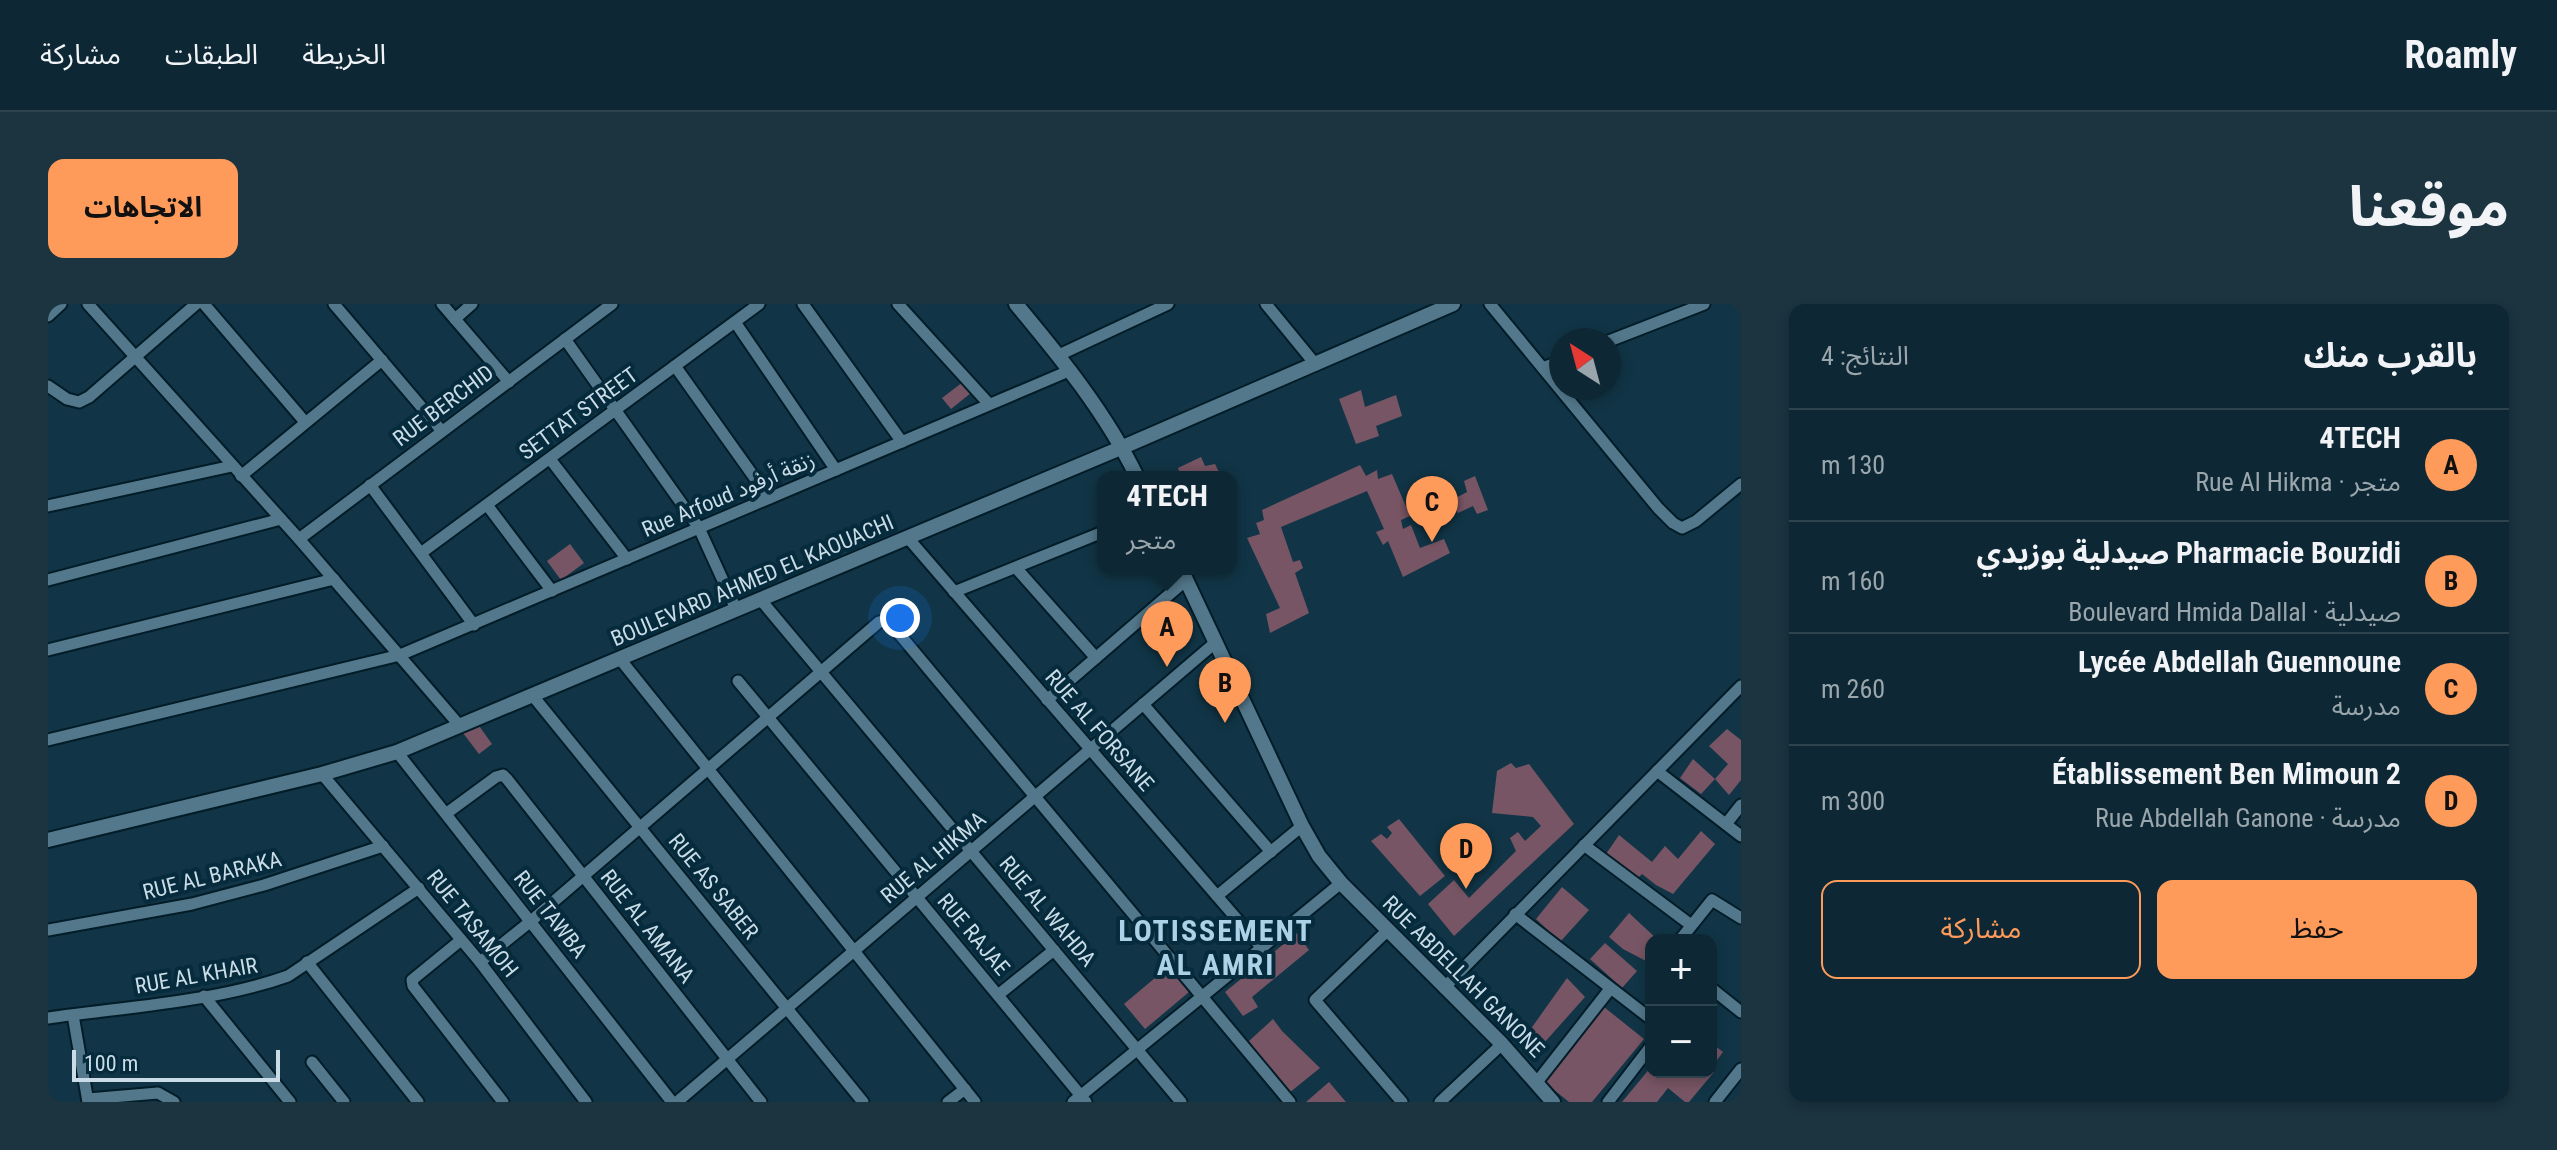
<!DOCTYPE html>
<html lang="ar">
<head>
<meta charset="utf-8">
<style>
  :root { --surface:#0d2834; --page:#1b3440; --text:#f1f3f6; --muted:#9aa6ac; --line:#2d444f; --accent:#ff9b5a }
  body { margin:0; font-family:"Roboto Condensed","Noto Sans Arabic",sans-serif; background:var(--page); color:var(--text); direction:rtl }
  .controls { position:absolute; right:24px; bottom:24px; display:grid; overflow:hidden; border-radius:16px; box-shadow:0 4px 12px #0003 }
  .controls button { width:72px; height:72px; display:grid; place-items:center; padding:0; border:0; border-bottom:2px solid var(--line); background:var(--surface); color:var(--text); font:40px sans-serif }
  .compass { position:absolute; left:1501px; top:24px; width:72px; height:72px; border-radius:50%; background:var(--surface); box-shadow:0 4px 12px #0003; rotate:324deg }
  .scale { position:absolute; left:24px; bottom:20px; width:208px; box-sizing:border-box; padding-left:8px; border:4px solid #c9dce7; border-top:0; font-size:22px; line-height:28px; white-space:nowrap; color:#c9dce7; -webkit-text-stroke:6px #052b3c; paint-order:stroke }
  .you { position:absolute; left:852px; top:314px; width:28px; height:28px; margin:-20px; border:6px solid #fff; border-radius:50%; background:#1a73e8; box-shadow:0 0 0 12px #1a73e833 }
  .badge { display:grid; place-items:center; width:52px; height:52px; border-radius:50%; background:var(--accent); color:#111; font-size:26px; font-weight:700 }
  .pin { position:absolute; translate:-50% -66px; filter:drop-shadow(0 2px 4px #0008) }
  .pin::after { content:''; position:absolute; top:42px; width:28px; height:24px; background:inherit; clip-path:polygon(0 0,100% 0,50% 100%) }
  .popup { position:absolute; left:1049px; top:167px; width:140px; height:104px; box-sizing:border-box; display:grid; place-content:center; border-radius:16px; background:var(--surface); filter:drop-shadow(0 2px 6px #0005); font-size:26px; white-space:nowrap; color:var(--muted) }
  .popup b { font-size:30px; color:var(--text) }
  .popup::after { content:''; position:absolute; left:50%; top:100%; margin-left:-16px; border:16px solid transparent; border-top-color:var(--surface) }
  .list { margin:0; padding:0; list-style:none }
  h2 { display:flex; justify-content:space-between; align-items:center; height:104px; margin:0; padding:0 32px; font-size:34px }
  h2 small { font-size:26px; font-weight:400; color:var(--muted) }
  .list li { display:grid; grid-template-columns:52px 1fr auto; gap:24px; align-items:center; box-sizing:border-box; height:112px; padding:0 32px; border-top:2px solid var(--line) }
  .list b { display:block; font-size:30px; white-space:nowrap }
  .list p { margin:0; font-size:26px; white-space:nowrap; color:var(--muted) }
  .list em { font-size:26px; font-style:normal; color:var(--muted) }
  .actions { display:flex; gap:16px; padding:24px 32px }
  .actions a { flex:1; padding:18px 0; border:2px solid var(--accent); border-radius:16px; text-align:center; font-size:28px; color:var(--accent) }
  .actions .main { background:var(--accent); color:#111 }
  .map { position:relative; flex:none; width:1693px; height:798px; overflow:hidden; direction:ltr; border-radius:16px }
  header { display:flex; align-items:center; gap:48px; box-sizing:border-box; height:112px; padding:0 40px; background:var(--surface); border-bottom:2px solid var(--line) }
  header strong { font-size:38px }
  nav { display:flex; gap:44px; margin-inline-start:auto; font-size:28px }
  .intro { display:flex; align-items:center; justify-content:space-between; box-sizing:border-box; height:192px; padding:0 48px }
  h1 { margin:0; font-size:56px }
  .button { padding:20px 36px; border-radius:16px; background:var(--accent); color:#111; font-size:28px; font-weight:700 }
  main { display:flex; gap:48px; padding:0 48px }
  aside { flex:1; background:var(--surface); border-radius:16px; box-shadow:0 4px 12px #0003 }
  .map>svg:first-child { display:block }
  .building { fill:#785564 }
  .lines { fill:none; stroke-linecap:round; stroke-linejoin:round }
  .minor-casing { stroke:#021c28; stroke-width:15 }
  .tertiary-casing { stroke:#021c28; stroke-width:18 }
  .minor { stroke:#53788b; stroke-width:11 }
  .tertiary { stroke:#53788b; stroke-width:14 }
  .labels { text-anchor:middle; stroke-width:8; stroke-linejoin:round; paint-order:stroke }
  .street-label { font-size:22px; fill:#c9dce7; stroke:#052b3c }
  .district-label { font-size:30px; font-weight:bold; letter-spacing:2px; fill:#abd2e7; stroke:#052b3c }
</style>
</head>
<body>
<header>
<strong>Roamly</strong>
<nav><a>الخريطة</a><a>الطبقات</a><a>مشاركة</a></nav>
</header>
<div class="intro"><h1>موقعنا</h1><a class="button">الاتجاهات</a></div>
<main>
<aside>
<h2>بالقرب منك<small>النتائج: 4</small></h2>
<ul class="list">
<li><span class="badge">A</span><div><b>4TECH</b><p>متجر · Rue Al Hikma</p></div><em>130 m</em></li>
<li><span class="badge">B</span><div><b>Pharmacie Bouzidi صيدلية بوزيدي</b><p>صيدلية · Boulevard Hmida Dallal</p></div><em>160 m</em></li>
<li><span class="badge">C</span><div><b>Lycée Abdellah Guennoune</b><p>مدرسة</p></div><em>260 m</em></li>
<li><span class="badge">D</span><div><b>Établissement Ben Mimoun 2</b><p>مدرسة · Rue Abdellah Ganone</p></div><em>300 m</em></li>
</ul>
<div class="actions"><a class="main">حفظ</a><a>مشاركة</a></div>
</aside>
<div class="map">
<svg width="1693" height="798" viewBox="0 0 1693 798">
  <rect width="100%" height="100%" fill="#113546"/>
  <g class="building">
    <path d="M915,78L923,89L903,105L894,94Z"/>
    <path d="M1313,86L1317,103L1348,91L1354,112L1328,122L1331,132L1308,140L1291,95Z"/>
    <path d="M1153,153L1157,162L1167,160L1172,170L1164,173H1133L1130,164Z"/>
    <path d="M1312,161L1318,172L1329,166L1330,175L1344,170L1362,212L1353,216L1355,225L1363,221L1372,244L1396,235L1402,249L1355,273L1340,237L1335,241L1328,228L1336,225L1319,187L1233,223L1245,258L1252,256L1255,264L1247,269L1261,309L1222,329L1218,310L1232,304L1199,234L1212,230L1208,219L1216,216L1214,206Z"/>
    <path d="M1427,172L1440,206L1429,210L1425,202L1410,209L1402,197L1419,188L1416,177Z"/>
    <path d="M522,240L536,259L513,276L499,257Z"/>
    <path d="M429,419L444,440L431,450L415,429Z"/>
    <path d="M1679,425L1693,436V476L1681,491L1667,475L1680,460L1661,442Z"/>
    <path d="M1645,455L1667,475L1653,490L1632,474Z"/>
    <path d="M1463,459L1468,464L1481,460L1526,520L1406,632L1380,600L1406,576L1421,594L1468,547L1462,534L1470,528L1477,537L1493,522L1485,513L1444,509L1449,467Z"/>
    <path d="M1351,515L1397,572L1372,592L1323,537L1333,530L1339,535L1344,529L1339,523Z"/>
    <path d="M1653,527L1667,540L1625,590L1608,581L1594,570L1588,576L1558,550L1571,531L1604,558L1617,542L1630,555Z"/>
    <path d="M1514,583L1541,606L1512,638L1488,615Z"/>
    <path d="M1581,609L1610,636H1603V649L1598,657L1575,645L1561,633Z"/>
    <path d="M1249,629L1261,646L1204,693L1210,703L1195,712L1177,688Z"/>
    <path d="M1557,639L1589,667L1574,684L1542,655Z"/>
    <path d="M1120,663L1141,688L1097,725L1076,700Z"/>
    <path d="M1519,674L1537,693L1496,739L1482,726Z"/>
    <path d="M1556,703L1596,735L1544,798H1521L1495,777Z"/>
    <path d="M1225,715L1234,727L1272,764L1241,789L1201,737Z"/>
    <path d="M1663,739L1675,748L1663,764Z"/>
    <path d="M1603,763V768H1666L1641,798H1637L1620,784L1609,798H1574Z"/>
    <path d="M1281,778L1298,798H1258Z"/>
  </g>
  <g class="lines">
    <g class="minor-casing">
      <g id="minor">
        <path d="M40,0L251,235L412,422"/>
        <path d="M156,0L257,118"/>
        <path d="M286,0L393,126"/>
        <path d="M394,0L461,78"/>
        <path d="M755,0L854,138"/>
        <path d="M850,0L941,100"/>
        <path d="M1218,0L1268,61"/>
        <path d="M1442,0L1610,204L1625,219L1634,224L1648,217L1693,180"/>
        <path d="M0,12L13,0"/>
        <path d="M407,15L424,0"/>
        <path d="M687,18L788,166"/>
        <path d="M517,35L651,224L688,305"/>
        <path d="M1561,37L1656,0"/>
        <path d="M1011,51L1120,0"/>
        <path d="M627,62L721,194"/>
        <path d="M1495,64L1513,57"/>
        <path d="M0,82L19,95L31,98L41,93L148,0"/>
        <path d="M502,155L579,255"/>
        <path d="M193,172L334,56"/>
        <path d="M322,181L426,321"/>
        <path d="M439,201L504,287"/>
        <path d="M0,202L184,162"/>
        <path d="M860,234L1213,643"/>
        <path d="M251,235L564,0"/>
        <path d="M373,249L711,0"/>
        <path d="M969,265L1048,354"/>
        <path d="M0,276L233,215"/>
        <path d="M906,288L1055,228"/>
        <path d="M712,295L1133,798"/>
        <path d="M0,346L286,275"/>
        <path d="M572,355L927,798"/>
        <path d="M690,377L1038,798"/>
        <path d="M485,392L815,798"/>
        <path d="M999,396L1138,276"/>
        <path d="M1095,400L1223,548"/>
        <path d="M0,436L352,351L1023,66"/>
        <path d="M349,448L624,798"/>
        <path d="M1609,467L1693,532"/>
        <path d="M274,470L432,658L538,798"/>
        <path d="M399,509L448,473L455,471L459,475L713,798"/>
        <path d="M1678,520L1693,501"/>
        <path d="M1536,541L1643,621"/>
        <path d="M1169,592L1254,522"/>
        <path d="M1467,610L1603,715"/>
        <path d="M0,626L144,600L216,581L335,542"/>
        <path d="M1339,627L1267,696L1354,798"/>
        <path d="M413,636L364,676L365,682L455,798"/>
        <path d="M1632,636L1664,596L1693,614"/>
        <path d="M259,658L370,798"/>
        <path d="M432,658L483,617L831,318L838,317L843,320L1242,798"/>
        <path d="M1396,684L1693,382"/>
        <path d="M1663,684L1693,708"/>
        <path d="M950,691L1006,646"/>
        <path d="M156,692L242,798"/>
        <path d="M25,711L40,798"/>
        <path d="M0,714C77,703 167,698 240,672L371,584"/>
        <path d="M264,758L296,798"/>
        <path d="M1489,778L1562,685"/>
        <path d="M40,795L110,789L126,798"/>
        <path d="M629,798L1168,338"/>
        <path d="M900,798L917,785"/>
        <path d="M1025,798L1293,579"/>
        <path d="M1392,798L1454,740"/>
        <path d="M1560,798L1603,742"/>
        <path d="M1667,798L1693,765"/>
      </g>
    </g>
    <g class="tertiary-casing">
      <g id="tertiary">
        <path d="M968,0C1013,54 1058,109 1089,173"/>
        <path d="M1133,265L1254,522L1271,552L1293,579L1454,740L1505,798"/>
        <path d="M0,536L274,470L349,448L1075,143L1405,0"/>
      </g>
    </g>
    <use href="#minor" class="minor"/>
    <use href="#tertiary" class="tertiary"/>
  </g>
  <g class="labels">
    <g class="street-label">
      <text transform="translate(395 101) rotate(-37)" y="8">RUE BERCHID</text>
      <text transform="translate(530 109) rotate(-36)" y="8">SETTAT STREET</text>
      <text transform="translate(680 190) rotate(-23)" y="8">Rue Arfoud زنقة أرفود</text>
      <text transform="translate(704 276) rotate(-23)" y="8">BOULEVARD AHMED EL KAOUACHI</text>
      <text transform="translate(1052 426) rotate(49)" y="8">RUE AL FORSANE</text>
      <text transform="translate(885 553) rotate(-40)" y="8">RUE AL HIKMA</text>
      <text transform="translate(164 571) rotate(-14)" y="8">RUE AL BARAKA</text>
      <text transform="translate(666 582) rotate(51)" y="8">RUE AS SABER</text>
      <text transform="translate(1000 607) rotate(50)" y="8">RUE AL WAHDA</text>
      <text transform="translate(503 610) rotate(52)" y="8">RUE TAWBA</text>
      <text transform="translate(425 619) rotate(51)" y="8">RUE TASAMOH</text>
      <text transform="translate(600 622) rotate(52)" y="8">RUE AL AMANA</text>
      <text transform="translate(926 630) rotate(50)" y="8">RUE RAJAE</text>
      <text transform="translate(148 671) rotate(-10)" y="8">RUE AL KHAIR</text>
      <text transform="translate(1416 672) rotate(45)" y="8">RUE ABDELLAH GANONE</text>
    </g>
    <g class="district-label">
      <text x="1168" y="637">LOTISSEMENT<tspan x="1168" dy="34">AL AMRI</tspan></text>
    </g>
  </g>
</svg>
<div class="controls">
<button>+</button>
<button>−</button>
</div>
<svg class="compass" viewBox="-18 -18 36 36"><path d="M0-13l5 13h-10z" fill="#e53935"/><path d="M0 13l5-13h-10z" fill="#9aa6ac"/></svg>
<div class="scale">100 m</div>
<div class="you"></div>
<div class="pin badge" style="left:1119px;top:363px">A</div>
<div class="popup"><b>4TECH</b>متجر</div>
<div class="pin badge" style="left:1177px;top:419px">B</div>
<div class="pin badge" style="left:1384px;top:238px">C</div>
<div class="pin badge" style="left:1418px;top:585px">D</div>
</div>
</main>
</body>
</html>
